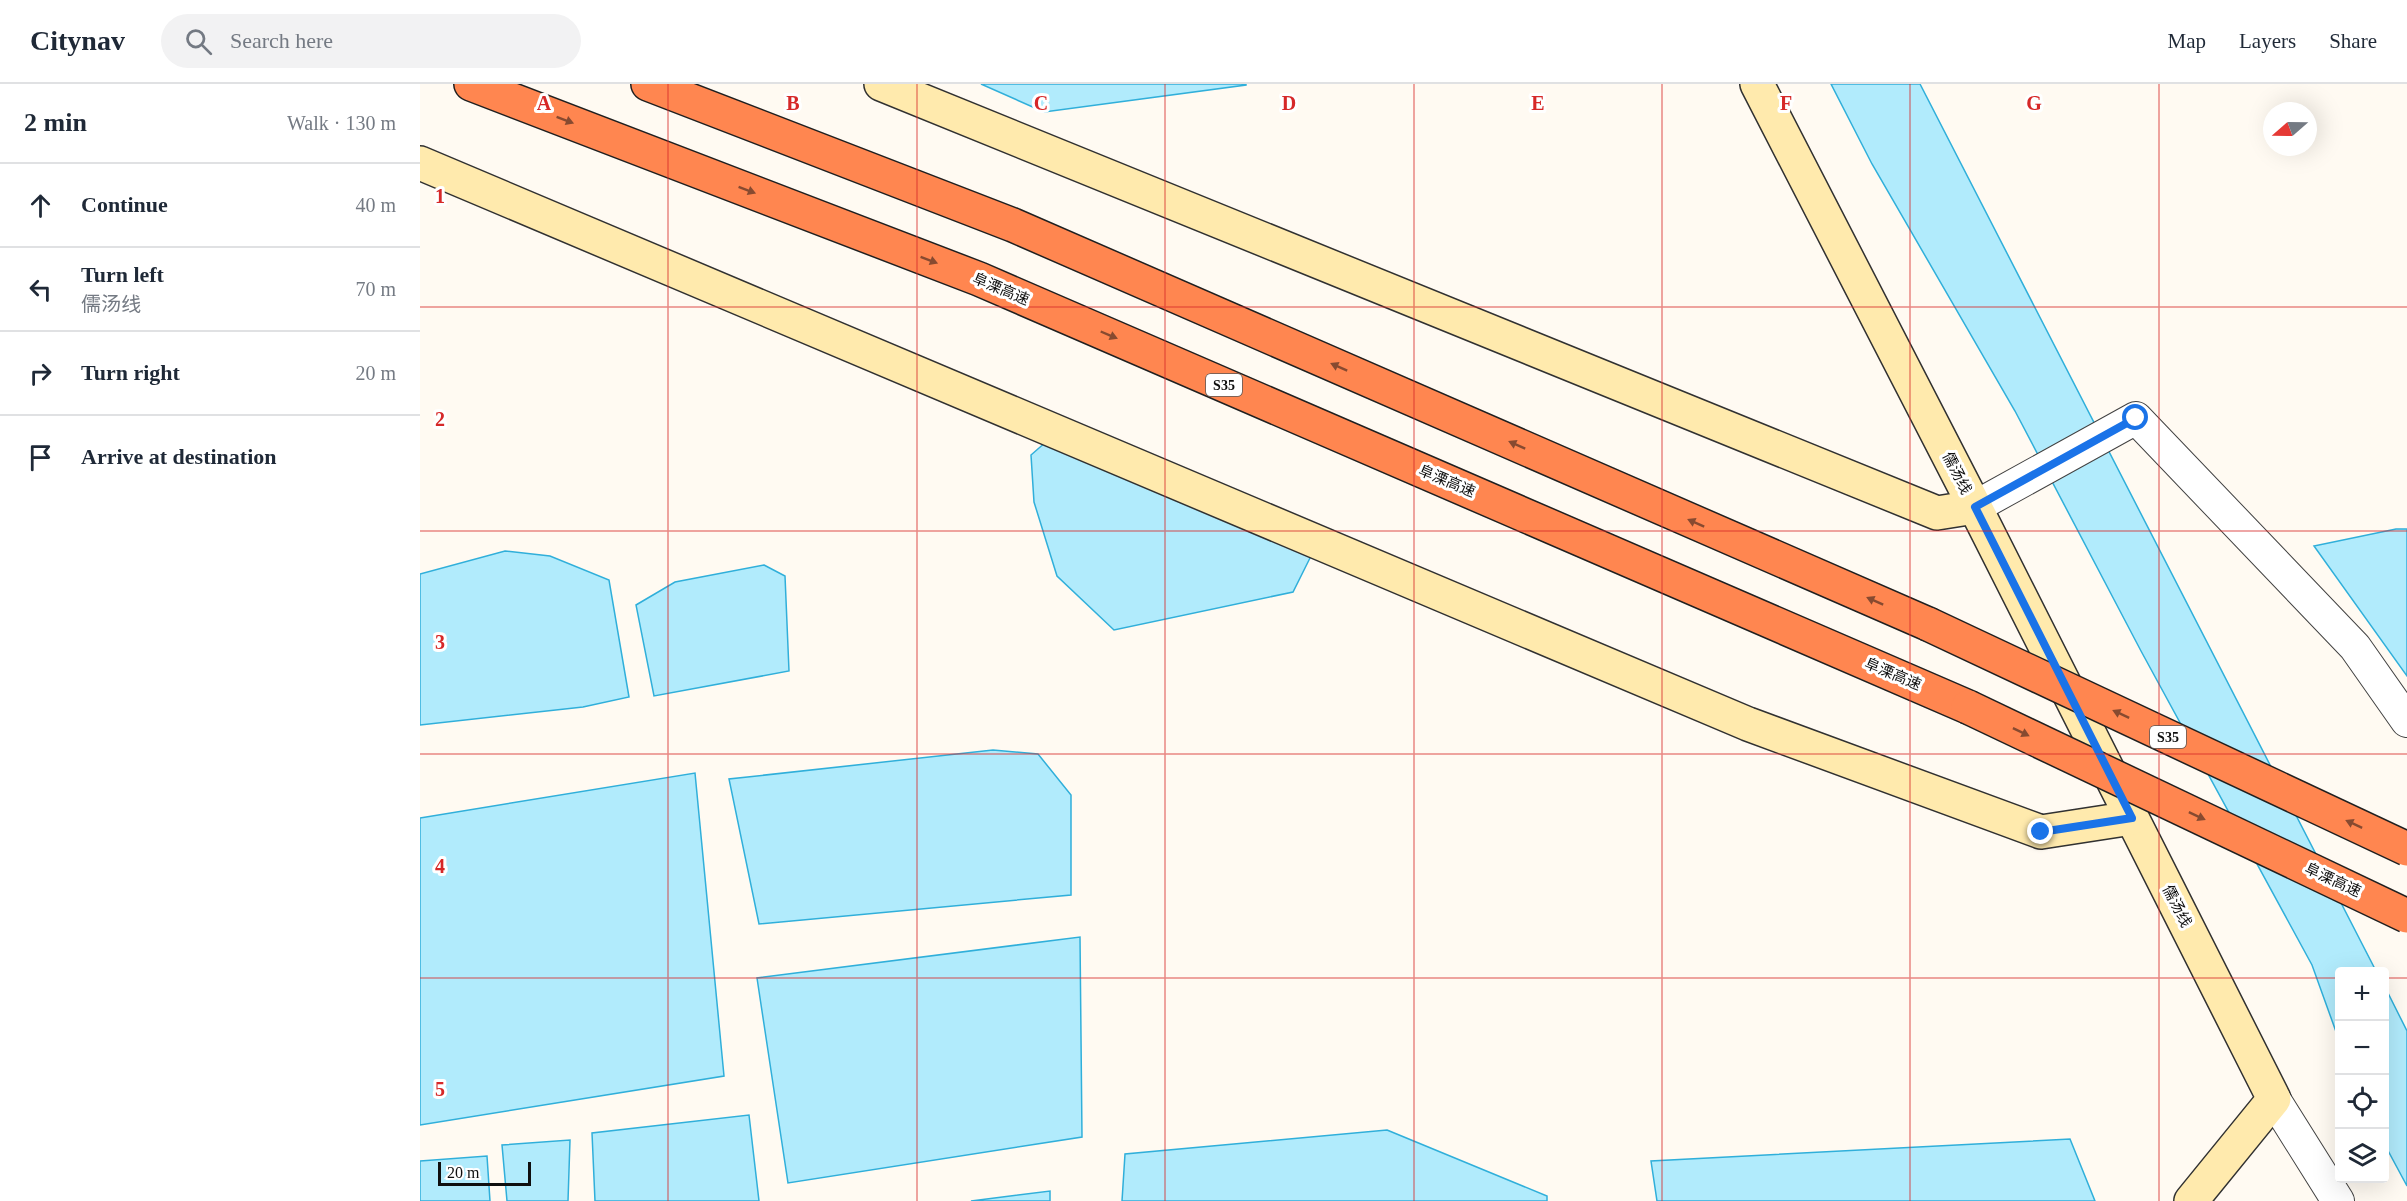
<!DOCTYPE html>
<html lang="en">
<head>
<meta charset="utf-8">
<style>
  :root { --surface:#fff; --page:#f2f2f3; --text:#1f2937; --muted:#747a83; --line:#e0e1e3 }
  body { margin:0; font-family:"Times New Roman","Noto Sans SC",serif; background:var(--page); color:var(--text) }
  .controls { position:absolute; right:18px; bottom:18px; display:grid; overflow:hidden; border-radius:6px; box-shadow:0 6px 24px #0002 }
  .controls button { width:54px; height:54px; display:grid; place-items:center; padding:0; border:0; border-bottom:2px solid var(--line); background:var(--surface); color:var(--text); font:30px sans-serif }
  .compass { position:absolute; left:1843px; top:18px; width:54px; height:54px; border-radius:50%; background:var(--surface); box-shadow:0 6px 24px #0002; rotate:250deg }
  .scale { position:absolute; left:18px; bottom:15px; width:93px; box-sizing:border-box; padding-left:6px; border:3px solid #0f0f0f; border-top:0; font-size:16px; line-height:21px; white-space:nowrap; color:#0f0f0f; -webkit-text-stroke:4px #fff; paint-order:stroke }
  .stop { position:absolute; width:18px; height:18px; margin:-14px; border:4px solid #1a73e8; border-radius:50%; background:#fff }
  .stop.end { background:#1a73e8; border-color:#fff; box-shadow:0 2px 6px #0008 }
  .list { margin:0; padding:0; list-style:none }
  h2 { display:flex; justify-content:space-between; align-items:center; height:78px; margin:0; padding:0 24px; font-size:26px }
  h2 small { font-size:20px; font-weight:400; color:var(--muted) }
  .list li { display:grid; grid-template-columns:39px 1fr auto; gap:18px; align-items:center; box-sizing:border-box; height:84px; padding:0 24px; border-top:2px solid var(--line) }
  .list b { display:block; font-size:22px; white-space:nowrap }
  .list p { margin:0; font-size:20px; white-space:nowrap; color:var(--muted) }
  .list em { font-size:20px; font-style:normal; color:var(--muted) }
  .icon { flex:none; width:33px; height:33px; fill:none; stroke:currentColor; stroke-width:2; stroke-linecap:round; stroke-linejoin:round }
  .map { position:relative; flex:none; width:1987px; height:1117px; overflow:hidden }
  header { display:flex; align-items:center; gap:36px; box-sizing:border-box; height:84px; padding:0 30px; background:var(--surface); border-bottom:2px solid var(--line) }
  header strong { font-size:28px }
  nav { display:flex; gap:33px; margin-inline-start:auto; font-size:21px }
  .search { width:420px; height:54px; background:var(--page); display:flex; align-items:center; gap:15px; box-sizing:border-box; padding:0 21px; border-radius:33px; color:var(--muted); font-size:22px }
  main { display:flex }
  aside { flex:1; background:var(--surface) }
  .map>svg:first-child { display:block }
  .water { fill:#b1ebfc; stroke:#30afda; stroke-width:1.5 }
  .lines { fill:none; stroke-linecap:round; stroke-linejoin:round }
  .street-casing { stroke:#424242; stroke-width:34 }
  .secondary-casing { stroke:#313131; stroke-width:36 }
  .highway-casing { stroke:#202020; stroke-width:36 }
  .street { stroke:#fff; stroke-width:32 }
  .secondary { stroke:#ffeaad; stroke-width:33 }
  .highway { stroke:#ff8650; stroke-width:33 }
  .highway-bridge-casing { stroke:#202020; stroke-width:36; stroke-linecap:butt }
  .highway-bridge { stroke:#ff8650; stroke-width:33 }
  .oneway { fill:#874a30 }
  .route { stroke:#1a73e8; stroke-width:8 }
  .grid { fill:none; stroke:#d62828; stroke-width:1.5; stroke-opacity:0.55 }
  .labels { text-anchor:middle; stroke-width:6; stroke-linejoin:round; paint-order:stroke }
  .shield { fill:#fff; stroke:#575757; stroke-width:1.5 }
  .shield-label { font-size:14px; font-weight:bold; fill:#0f0f0f }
  .street-label { font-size:15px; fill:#0f0f0f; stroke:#fff }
  .grid-label { font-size:20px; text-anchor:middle; font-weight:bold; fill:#d62828; stroke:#fff; stroke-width:6; stroke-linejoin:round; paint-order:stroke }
</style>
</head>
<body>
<header>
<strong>Citynav</strong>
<div class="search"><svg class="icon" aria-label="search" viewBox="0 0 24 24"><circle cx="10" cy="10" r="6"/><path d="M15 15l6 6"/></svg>Search here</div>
<nav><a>Map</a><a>Layers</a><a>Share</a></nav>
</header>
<main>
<aside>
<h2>2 min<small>Walk · 130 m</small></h2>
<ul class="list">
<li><svg class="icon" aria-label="ahead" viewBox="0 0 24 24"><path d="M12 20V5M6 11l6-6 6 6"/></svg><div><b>Continue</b></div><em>40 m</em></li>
<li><svg class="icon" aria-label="left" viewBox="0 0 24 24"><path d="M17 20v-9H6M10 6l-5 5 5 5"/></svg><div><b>Turn left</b><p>儒汤线</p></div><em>70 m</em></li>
<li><svg class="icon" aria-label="right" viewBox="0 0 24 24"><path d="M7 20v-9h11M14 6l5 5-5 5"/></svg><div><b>Turn right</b></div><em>20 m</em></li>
<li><svg class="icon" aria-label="arrive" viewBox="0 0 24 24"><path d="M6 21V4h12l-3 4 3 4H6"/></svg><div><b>Arrive at destination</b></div></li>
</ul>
</aside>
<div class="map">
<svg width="1987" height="1117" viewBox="0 0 1987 1117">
  <rect width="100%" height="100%" fill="#fffaf2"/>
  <g class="water">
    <path d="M561,0H826V1L624,28Z"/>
    <path d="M1411,0H1500L1956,887L1920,888L1919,956L1892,881L1721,567L1595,327L1452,80Z"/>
    <path d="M627,357L892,470L873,508L694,546L637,492L614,418L611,371Z"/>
    <path d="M1976,445H1987V592L1894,462Z"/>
    <path d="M85,467L130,472L189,496L209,613L163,623L0,641V490Z"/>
    <path d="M344,481L365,492L369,587L234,612L216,521L255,498Z"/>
    <path d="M573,666L618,670L651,711V811L339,840L309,695Z"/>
    <path d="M275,689L304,992L0,1041V734Z"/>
    <path d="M660,853L662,1053L368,1099L337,894Z"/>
    <path d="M1965,903L1987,947V1102L1965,1061Z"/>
    <path d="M329,1031L339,1117H175L172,1049Z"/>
    <path d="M967,1046L1127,1112V1117H702L705,1070Z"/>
    <path d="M1650,1055L1675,1117H1237L1231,1077Z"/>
    <path d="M150,1056L148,1117H87L82,1061Z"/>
    <path d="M67,1072L70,1117H0V1077Z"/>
    <path d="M630,1107V1117H551Z"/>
  </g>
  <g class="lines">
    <g class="street-casing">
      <g id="street">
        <path d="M1555,423L1716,334L1935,563L1987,637"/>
        <path d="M1854,1015L1918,1117"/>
      </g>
    </g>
    <g class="secondary-casing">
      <g id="secondary">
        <path d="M461,0L1517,429L1555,423"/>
        <path d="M1337,0L1555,423L1854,1015L1771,1117"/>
        <path d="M0,79L1328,640L1621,748L1712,734"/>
      </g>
    </g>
    <g class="highway-casing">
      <g id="highway">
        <path d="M51,0L559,195L1548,623"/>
        <path d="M228,0L593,141L1508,540"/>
      </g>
    </g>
    <use href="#street" class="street"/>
    <use href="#secondary" class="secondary"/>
    <use href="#highway" class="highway"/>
    <g class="highway-bridge-casing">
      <g id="highway-bridge">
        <path d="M1508,540L1987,765"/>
        <path d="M1548,623L1987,832"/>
      </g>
    </g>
    <use href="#highway-bridge" class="highway-bridge"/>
  </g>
  <defs><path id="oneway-solid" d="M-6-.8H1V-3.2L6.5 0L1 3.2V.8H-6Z" transform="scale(1.5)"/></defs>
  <g class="oneway">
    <use href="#oneway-solid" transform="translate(145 36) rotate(21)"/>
    <use href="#oneway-solid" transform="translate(327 106) rotate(21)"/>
    <use href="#oneway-solid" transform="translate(509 176) rotate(21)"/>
    <use href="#oneway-solid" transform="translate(689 251) rotate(23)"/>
    <use href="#oneway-solid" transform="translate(919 283) rotate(-156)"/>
    <use href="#oneway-solid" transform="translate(1097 361) rotate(-156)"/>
    <use href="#oneway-solid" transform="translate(1276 439) rotate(-156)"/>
    <use href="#oneway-solid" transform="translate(1455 517) rotate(-156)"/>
    <use href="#oneway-solid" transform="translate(1701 630) rotate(-155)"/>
    <use href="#oneway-solid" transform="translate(1601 648) rotate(26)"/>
    <use href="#oneway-solid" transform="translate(1777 732) rotate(25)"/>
    <use href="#oneway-solid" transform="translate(1934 740) rotate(-155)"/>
  </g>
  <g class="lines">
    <path class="route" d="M1621,748L1712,734L1555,423L1716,334"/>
  </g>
  <path class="grid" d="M248,0V1117M497,0V1117M745,0V1117M994,0V1117M1242,0V1117M1490,0V1117M1739,0V1117M0,223H1987M0,447H1987M0,670H1987M0,894H1920M1964,894H1987"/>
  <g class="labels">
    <g class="shield">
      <rect x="786" y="290" width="36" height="22" rx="4.5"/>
      <rect x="1730" y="642" width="36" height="22" rx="4.5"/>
    </g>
    <g class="shield-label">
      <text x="804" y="306">S35</text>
      <text x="1748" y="658">S35</text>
    </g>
    <g class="street-label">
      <text transform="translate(581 205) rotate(23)" y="5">阜溧高速</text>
      <text transform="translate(1537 389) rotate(63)" y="5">儒汤线</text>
      <text transform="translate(1027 397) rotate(23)" y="5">阜溧高速</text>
      <text transform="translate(1473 590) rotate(23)" y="5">阜溧高速</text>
      <text transform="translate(1913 796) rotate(25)" y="5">阜溧高速</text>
      <text transform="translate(1757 822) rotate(63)" y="5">儒汤线</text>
    </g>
  </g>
  <g class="grid-label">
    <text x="124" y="26">A</text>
    <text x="373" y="26">B</text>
    <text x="621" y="26">C</text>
    <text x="869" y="26">D</text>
    <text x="1118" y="26">E</text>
    <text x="1366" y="26">F</text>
    <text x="1614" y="26">G</text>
    <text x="20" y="119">1</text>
    <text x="20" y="342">2</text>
    <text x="20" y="565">3</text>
    <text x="20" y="789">4</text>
    <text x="20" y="1012">5</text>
  </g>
</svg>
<div class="controls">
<button>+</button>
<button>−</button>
<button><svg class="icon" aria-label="locate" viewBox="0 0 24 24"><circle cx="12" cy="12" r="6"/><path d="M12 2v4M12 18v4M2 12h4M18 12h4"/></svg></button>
<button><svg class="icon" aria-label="layers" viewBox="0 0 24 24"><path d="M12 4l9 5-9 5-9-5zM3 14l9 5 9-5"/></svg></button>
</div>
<svg class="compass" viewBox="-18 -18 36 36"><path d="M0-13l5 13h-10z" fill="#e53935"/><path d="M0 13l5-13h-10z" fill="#747a83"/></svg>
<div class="scale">20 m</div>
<div class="stop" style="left:1716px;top:334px"></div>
<div class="stop end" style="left:1621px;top:748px"></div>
</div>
</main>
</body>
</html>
